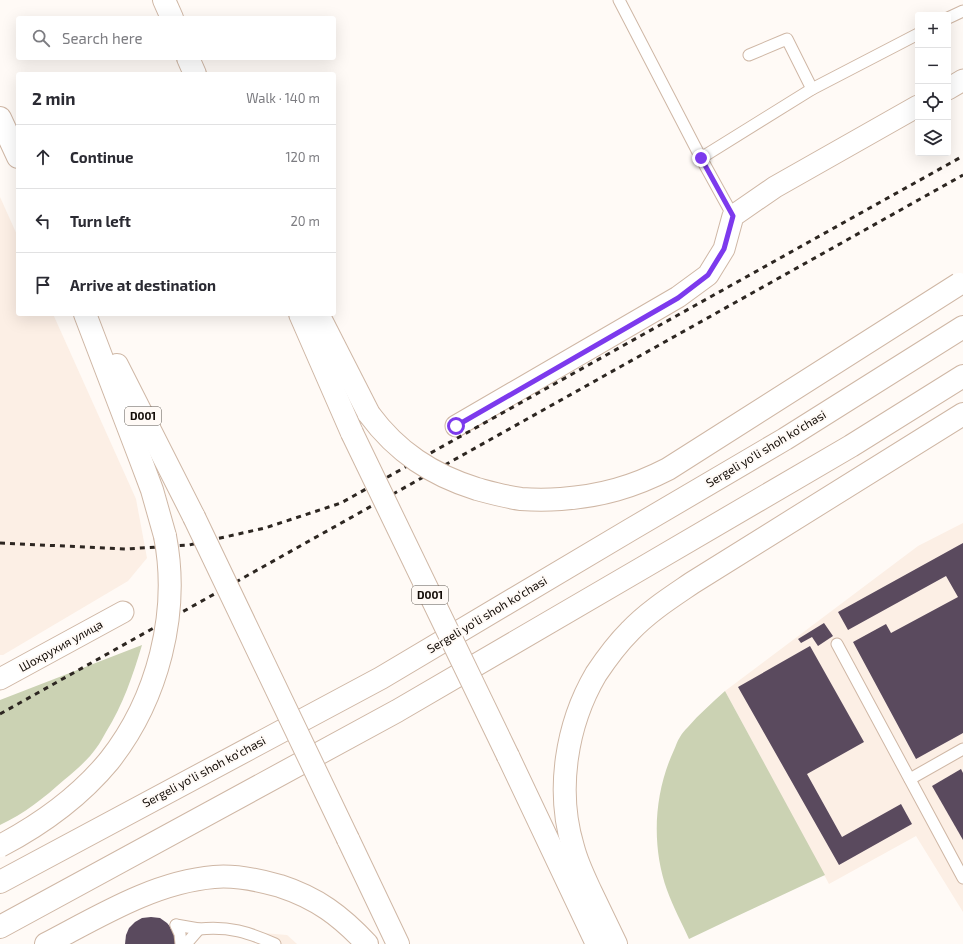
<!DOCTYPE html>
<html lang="en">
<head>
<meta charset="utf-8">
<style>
  :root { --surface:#fff; --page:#f2f2f3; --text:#2b2b33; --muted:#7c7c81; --line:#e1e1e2 }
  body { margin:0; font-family:"Exo 2",sans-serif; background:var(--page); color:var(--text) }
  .controls { position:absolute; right:12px; top:12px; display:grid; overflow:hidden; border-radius:4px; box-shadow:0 4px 16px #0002 }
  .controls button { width:36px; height:36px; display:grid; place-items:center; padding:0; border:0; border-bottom:1px solid var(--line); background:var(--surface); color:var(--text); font:20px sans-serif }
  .stop { position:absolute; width:12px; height:12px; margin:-9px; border:3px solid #7c3aed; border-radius:50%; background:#fff }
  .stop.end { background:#7c3aed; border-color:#fff; box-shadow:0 1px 4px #0008 }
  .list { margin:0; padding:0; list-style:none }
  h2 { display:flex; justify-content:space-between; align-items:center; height:52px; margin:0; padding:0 16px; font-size:17px }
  h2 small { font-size:13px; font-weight:400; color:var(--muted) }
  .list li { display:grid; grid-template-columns:26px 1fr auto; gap:12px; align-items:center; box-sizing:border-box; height:64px; padding:0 16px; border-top:1px solid var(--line) }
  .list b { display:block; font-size:15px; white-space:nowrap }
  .list em { font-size:13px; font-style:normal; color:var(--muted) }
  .icon { flex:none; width:22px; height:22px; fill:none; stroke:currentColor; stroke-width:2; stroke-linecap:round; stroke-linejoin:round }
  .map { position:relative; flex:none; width:963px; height:944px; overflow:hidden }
  .search { position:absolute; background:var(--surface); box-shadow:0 4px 16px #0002; left:16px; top:16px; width:320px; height:44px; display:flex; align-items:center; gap:10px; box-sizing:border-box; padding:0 14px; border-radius:4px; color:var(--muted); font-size:15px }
  .panel { position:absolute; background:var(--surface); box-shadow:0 4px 16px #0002; left:16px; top:72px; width:320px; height:244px; border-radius:4px }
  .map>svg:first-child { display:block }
  .built { fill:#fcefe5 }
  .green { fill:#cbd2b3 }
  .building { fill:#5a4a5e }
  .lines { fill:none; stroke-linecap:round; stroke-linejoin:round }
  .lane-casing { stroke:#cfb7a5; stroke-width:13 }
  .street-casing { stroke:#cfb7a5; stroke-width:23 }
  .primary-casing { stroke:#cfb7a5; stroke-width:24 }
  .highway-casing { stroke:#cfb7a5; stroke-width:24 }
  .lane { stroke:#fff; stroke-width:11 }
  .street { stroke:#fff; stroke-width:21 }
  .primary { stroke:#fff; stroke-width:22 }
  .highway { stroke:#fff; stroke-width:22 }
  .rail { stroke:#2d2621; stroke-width:3; stroke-dasharray:5 5; stroke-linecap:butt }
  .highway-bridge-casing { stroke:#cfb7a5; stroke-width:24; stroke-linecap:butt }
  .highway-bridge { stroke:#fff; stroke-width:22 }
  .route { stroke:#7c3aed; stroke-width:5 }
  .labels { text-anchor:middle; stroke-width:4; stroke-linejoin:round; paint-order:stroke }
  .shield { fill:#fffaf6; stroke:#58524d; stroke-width:1 }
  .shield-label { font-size:11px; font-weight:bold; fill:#110a05 }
  .street-label { font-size:12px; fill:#110a05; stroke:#fffaf6 }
</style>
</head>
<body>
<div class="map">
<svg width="963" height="944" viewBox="0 0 963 944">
  <rect width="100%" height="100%" fill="#fffaf6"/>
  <g class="built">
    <path d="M0,197L18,237V314H53L136,499L147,558L128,581L3,655H0Z"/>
    <path d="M963,523V912L916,836L829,884L725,691L918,546Z"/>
    <path d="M263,933L287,935L297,944H262Z"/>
  </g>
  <g class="green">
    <path d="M142,645C133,675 123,705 106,732C103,737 100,743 97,747C88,760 76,770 64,780C45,797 24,814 0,825V700Z"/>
    <path d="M725,691L825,875L733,918L689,939C682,923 673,907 667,890C651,845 654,793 674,750C676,746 677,741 680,737C682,733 685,730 688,727C699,714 712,703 725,691Z"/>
  </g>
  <g class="building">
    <path d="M963,543V733L916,759L853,642L886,624L891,633L958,597L946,576L848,630L838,612Z"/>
    <path d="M824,623L833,636L818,646L812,637L801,643L798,639Z"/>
    <path d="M810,646L864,742L807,774L842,837L901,804L912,824L839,865L738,687Z"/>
    <path d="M961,769L963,773V840L932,786Z"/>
    <path d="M151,917L160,918L167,923L173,930L176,938L175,944H125L126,935L129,928L135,922L142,918Z"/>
  </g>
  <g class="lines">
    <g class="lane-casing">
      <g id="lane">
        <path d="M619,0L701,158L733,216"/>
        <path d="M948,18L963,11"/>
        <path d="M749,55L787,39L812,89"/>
        <path d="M701,158L812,89L918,34"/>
        <path d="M837,644L963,878"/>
        <path d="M910,779L963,749"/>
        <path d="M176,925L199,929L186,944"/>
        <path d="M176,925L180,934L181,944"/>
        <path d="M199,929C229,926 248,932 275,944"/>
      </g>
    </g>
    <g class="street-casing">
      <g id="street">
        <path d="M948,89L963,80"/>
        <path d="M456,426L678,297L708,275L724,249L733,216L775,187L918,106"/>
        <path d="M0,679L123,612"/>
      </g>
    </g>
    <g class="primary-casing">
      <g id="primary">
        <path d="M0,882L381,678L630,530L785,439L963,327"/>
        <path d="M0,927L397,711L644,567L851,446L963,376"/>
      </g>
    </g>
    <g class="highway-casing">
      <g id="highway">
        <path d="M164,0L172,18"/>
        <path d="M188,58L195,74"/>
        <path d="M0,118L18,157"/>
        <path d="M85,314L140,458L152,490L165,536"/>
        <path d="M300,314L352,433"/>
        <path d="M318,314L369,414"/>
        <path d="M117,365L194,517"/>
        <path d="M508,756L597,944"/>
        <path d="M348,839L398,944"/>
        <path d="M46,944C98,917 154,882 214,877C236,875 259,880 280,886C317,898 341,916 367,944"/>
        <path d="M616,944C608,927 599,909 591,892C584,877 577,863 573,847C556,791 566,725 596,674C606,659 617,644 630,631C648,612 670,598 692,583L963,414"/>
      </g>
    </g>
    <use href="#lane" class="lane"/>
    <use href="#street" class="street"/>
    <use href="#primary" class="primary"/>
    <use href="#highway" class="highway"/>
    <g class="rail">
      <path d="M0,543L126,549L189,545L265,528L341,503L963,156"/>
      <path d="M0,714L963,175"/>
    </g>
    <g class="highway-bridge-casing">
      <g id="highway-bridge">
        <path d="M369,414C397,452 432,475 477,489C492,493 506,497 521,499C534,500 548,500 561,499C601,496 633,487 668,469L959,284"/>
        <path d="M352,433L508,756"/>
        <path d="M194,517L348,839"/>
        <path d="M0,846C40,825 80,796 109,761C158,699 180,613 165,536"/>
      </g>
    </g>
    <use href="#highway-bridge" class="highway-bridge"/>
  </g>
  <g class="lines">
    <path class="route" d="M456,426L678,298L708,275L724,249L733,216L701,158"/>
  </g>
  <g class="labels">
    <g class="shield">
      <rect x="125" y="407" width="36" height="18" rx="3"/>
      <rect x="412" y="586" width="36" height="18" rx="3"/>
    </g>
    <g class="shield-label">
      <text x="143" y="420">D001</text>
      <text x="430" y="599">D001</text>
    </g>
    <g class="street-label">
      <text transform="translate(766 449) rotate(-31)" y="4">Sergeli yo‘li shoh ko‘chasi</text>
      <text transform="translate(487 615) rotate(-31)" y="4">Sergeli yo‘li shoh ko‘chasi</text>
      <text transform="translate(61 646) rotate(-29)" y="4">Шохрухия улица</text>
      <text transform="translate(204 772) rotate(-28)" y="4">Sergeli yo‘li shoh ko‘chasi</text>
    </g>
  </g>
</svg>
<div class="controls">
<button>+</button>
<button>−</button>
<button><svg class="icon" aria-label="locate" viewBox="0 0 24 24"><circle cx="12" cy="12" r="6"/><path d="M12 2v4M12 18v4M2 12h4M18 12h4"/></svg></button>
<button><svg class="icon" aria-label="layers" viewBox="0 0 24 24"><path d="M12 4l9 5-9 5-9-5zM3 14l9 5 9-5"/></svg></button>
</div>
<div class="stop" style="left:456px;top:426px"></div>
<div class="stop end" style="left:701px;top:158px"></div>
<div class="search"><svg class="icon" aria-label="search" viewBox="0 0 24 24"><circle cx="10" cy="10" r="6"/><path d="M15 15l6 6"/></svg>Search here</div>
<section class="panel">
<h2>2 min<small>Walk · 140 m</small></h2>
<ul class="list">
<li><svg class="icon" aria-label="ahead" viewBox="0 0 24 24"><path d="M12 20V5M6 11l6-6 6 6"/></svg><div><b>Continue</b></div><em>120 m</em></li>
<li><svg class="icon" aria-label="left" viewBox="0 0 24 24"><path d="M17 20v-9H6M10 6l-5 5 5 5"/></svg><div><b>Turn left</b></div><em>20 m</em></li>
<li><svg class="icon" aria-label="arrive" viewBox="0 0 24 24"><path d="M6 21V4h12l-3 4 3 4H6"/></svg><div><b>Arrive at destination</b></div></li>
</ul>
</section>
</div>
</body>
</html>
